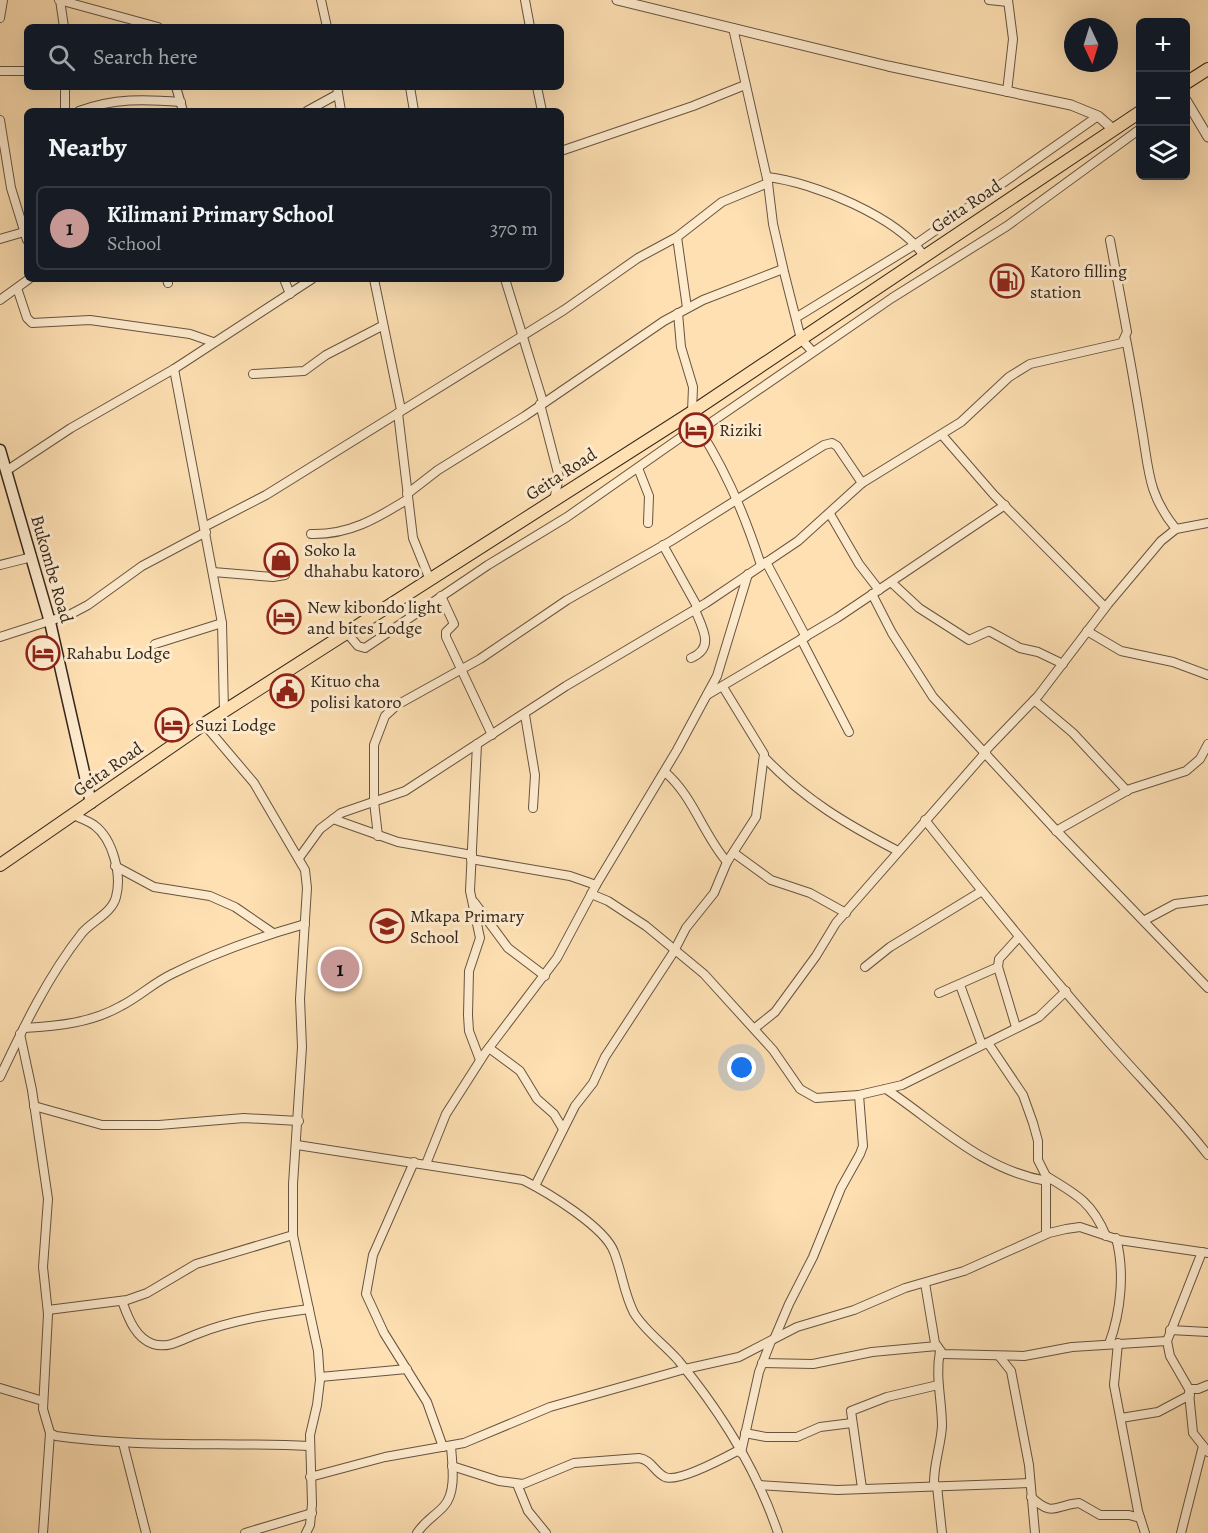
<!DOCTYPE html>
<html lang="en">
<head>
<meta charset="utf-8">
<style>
  :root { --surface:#171b24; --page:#20242c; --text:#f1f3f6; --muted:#9ea1a6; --line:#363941; --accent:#c59692 }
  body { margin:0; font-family:Alegreya,serif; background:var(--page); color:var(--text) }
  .controls { position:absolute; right:18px; top:18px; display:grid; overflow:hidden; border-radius:9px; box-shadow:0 6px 24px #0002 }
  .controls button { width:54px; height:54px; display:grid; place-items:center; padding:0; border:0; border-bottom:2px solid var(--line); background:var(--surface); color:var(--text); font:30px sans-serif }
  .compass { position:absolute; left:1064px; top:18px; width:54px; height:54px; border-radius:50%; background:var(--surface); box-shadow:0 6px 24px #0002; rotate:176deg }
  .you { position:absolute; left:742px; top:1068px; width:21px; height:21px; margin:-15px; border:4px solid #fff; border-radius:50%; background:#1a73e8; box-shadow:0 0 0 9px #1a73e833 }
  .badge { display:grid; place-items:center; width:39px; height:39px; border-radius:50%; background:var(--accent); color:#111; font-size:20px; font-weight:700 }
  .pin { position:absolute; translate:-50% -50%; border:3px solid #fff; box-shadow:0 2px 6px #0006 }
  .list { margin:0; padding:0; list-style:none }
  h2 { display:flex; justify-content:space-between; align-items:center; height:78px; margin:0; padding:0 24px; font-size:26px }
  h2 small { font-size:20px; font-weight:400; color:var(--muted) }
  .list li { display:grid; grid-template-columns:39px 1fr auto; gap:18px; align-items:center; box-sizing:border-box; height:84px; margin:0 12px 12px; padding:0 12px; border:2px solid var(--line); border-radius:9px }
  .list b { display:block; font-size:22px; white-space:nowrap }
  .list p { margin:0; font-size:20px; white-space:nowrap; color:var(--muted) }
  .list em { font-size:20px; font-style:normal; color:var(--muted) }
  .icon { flex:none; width:33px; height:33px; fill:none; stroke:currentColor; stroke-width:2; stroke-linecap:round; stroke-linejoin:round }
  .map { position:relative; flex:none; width:1208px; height:1533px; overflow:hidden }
  .search { position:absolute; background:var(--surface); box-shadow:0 6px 24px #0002; left:24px; top:24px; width:540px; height:66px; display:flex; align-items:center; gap:15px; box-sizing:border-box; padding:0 21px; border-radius:9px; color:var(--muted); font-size:22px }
  .panel { position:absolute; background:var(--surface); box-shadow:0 6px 24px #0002; left:24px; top:108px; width:540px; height:174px; border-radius:9px }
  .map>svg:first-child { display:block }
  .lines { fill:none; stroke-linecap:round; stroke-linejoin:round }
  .minor-casing { stroke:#665441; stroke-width:10 }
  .tertiary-casing { stroke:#665441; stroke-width:11 }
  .secondary-casing { stroke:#33261b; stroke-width:13 }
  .trunk-casing { stroke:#33261b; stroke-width:14 }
  .minor { stroke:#feebce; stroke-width:8 }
  .tertiary { stroke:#feebce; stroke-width:9 }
  .secondary { stroke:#feebce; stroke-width:10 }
  .trunk { stroke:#fee0b3; stroke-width:12 }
  .labels { text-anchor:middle; stroke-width:6; stroke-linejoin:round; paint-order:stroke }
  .street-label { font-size:18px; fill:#33261b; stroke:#feebce }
  .poi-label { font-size:18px; fill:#33261b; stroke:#feebce; text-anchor:start }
</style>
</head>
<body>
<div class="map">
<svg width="1208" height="1533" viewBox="0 0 1208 1533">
  <rect width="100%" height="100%" fill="#fee0b3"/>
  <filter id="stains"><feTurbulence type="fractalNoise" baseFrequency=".00333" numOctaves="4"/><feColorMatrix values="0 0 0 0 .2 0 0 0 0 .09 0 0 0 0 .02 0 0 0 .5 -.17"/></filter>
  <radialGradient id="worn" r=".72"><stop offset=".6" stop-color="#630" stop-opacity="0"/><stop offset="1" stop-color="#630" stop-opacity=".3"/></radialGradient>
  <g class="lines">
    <g class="minor-casing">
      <g id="minor">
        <path d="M59,0L158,27"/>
        <path d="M60,0L64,27"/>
        <path d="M321,0L327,27"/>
        <path d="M525,0L530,27"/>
        <path d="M989,0L1008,2"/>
        <path d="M0,18L3,0"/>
        <path d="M733,28L768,183L773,224L784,272L801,339L812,351"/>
        <path d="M0,71H27"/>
        <path d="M176,87L183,111"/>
        <path d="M337,87L341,111"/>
        <path d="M410,87L414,111"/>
        <path d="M537,87L542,111"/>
        <path d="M1007,92L1013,39L1008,0"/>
        <path d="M65,111V87"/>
        <path d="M79,111C114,98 145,99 181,102"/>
        <path d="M307,111L338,94"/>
        <path d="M0,120L11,188L27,240"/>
        <path d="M561,151L693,106L745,85"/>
        <path d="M767,177C813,182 898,217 924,256"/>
        <path d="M677,237L687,308"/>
        <path d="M0,239L24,232"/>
        <path d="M167,279L168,283"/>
        <path d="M284,279L290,294"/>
        <path d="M374,279L401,410"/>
        <path d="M505,279L543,402"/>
        <path d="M17,288L27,318L32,323L90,320L190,334L213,342"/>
        <path d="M0,300L29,279"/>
        <path d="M678,313L681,347L693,387L692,412"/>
        <path d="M797,317L916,244L1098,116"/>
        <path d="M1126,339C1132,369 1137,400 1142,430C1149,471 1148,495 1176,529"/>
        <path d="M174,369L222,623L224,711"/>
        <path d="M253,374L304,371L326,355L382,326"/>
        <path d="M540,404L559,477L554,500"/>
        <path d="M398,413L413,538L430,580"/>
        <path d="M689,414C722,461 743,510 761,565"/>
        <path d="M700,430L892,298L1007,226L1140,129"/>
        <path d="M942,435L994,495L1105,607"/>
        <path d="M638,468L649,496L648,523"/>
        <path d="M6,471L71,428L174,369L312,279"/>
        <path d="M407,494L438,470L525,416L664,321L703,300L783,269"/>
        <path d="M830,514L859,564L879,590"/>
        <path d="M204,527L266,495L564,310L638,258L677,237L722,202L768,183"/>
        <path d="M311,534C349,535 376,519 408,499"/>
        <path d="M663,545L698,608"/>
        <path d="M766,562L806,637"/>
        <path d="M0,565L32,557"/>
        <path d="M213,572L273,577L285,575"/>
        <path d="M891,582L919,608L969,640L989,631L1020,648L1038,652L1063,664"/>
        <path d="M872,594L892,633L933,697L1053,827L1208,988"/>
        <path d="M441,596L454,624L446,632V637L492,735"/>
        <path d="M1087,631L1121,651L1173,662L1208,675"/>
        <path d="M347,633L358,646L365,648L488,565L567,517L697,426"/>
        <path d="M0,637L71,614L88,605L142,566L206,532"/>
        <path d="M801,639L849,732"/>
        <path d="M155,644L222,623"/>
        <path d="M691,658C715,648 703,629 695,610"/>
        <path d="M707,695L837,618L1005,505"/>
        <path d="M1034,700L1073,733L1127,791"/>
        <path d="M525,715L535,775L533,808"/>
        <path d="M204,724L254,783L305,870L307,888L300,999L302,1047L293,1184V1235L318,1351L320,1380L317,1405L310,1435L312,1504L310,1525L306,1533"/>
        <path d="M477,744L470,891L480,938L469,971L468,1015L469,1031L480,1060"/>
        <path d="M985,751L1038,696L1108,604L1161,541L1176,529L1208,523"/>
        <path d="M764,757C805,800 846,824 898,851"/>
        <path d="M665,772C693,796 703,834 727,862"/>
        <path d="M333,819L398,842L472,855"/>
        <path d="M925,820C984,894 1043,967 1106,1039C1140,1078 1176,1114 1208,1155"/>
        <path d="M1056,831L1130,789L1186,771L1200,759L1208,744"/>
        <path d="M378,836L374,802V745L385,716L397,705L480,659L567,600L671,541L824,445L832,443L837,446L862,483"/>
        <path d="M734,853L771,880L810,893L846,913"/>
        <path d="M299,858L320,829L341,813L405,791L566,686L706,603L798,541L862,483L961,422L1009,377L1030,364L1122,343L1127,332L1110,240"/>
        <path d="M471,859L570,876L596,885"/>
        <path d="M115,866L154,887L210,896L235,907L273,933"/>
        <path d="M591,894L608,901L646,926L704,974L773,1050L800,1089L816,1098L859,1095L902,1085L1039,1017L1066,991"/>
        <path d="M474,902L508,948L545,976"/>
        <path d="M1145,920L1175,904L1208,900"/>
        <path d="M865,967L890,947L982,891"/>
        <path d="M960,985L982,1045"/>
        <path d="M939,993L998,967"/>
        <path d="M1016,1027L998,967L999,959L1019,937"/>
        <path d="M24,1028C58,1026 91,1023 121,1006C139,997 153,983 172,974C214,953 259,937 305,924"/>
        <path d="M755,1028L775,1012L816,956L836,923L986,752"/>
        <path d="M20,1034L32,1090L48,1199L43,1267L48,1314L43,1409L50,1433L56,1436C140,1448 224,1442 309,1446"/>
        <path d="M988,1043L1023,1095L1033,1123L1038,1141V1160L1046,1176V1234"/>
        <path d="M489,1048L520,1071L537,1099L554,1114L563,1129"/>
        <path d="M0,1077C23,1028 48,976 82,933C92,921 112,913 116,897C122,875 113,839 94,825C88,821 80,818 73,815"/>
        <path d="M886,1089C938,1124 982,1170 1047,1181"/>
        <path d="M34,1106L102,1125H159L244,1118L299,1121"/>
        <path d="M297,1145L523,1180C547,1192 605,1227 614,1252C622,1272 624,1294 634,1313C645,1331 664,1344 678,1360C720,1411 757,1470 778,1533"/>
        <path d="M414,1162L373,1255L366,1294L384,1333L427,1402L443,1447"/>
        <path d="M426,1164L446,1114L485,1053L557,958L596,885L677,750L717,676L748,574"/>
        <path d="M1046,1176C1076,1194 1092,1202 1106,1236"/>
        <path d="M535,1186L575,1106L593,1083L605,1057L673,953L686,928L714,893L727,862L756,817L764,754L723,687"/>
        <path d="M1202,1252L1167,1341L1170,1356L1189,1389H1198L1208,1385"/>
        <path d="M925,1283L935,1343L943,1354L1024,1356L1072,1347L1167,1341"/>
        <path d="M122,1301C128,1317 135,1338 153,1344C169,1349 183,1339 197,1334C232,1320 272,1314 309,1309"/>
        <path d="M48,1310L127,1300L147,1293L196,1264L293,1235"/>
        <path d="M1170,1330L1208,1332"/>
        <path d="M775,1337L789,1304L813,1257L841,1188L860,1154L863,1146L859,1095"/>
        <path d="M1118,1343L1114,1385L1138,1511L1145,1533"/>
        <path d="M1109,1344C1121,1312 1125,1271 1116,1238"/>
        <path d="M999,1356L1011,1371L1029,1465L1035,1533"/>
        <path d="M762,1363L813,1364L872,1352L937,1346"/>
        <path d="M320,1377L407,1369"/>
        <path d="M0,1388L43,1401"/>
        <path d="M1189,1393L1193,1433L1208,1452"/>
        <path d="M1121,1418L1158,1412L1190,1395"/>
        <path d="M745,1433L766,1437H797L820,1427L852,1423"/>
        <path d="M123,1443L146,1533"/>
        <path d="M741,1453L759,1372L771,1341"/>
        <path d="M452,1466L499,1481L523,1484L574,1463L639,1458C652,1460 654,1472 665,1477C678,1483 726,1457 739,1450"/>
        <path d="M310,1477L385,1457L464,1443L550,1407L685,1369L739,1357L797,1327L854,1310L905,1288L964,1271L1049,1233L1066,1229L1080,1227L1119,1240L1208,1253"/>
        <path d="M517,1484L528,1511L546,1533"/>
        <path d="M759,1485L837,1490L1030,1483"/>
        <path d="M934,1486C933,1465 941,1446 942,1426C942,1400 935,1377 940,1351"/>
        <path d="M937,1486L942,1533"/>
        <path d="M862,1488L851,1411L887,1397L938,1385"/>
        <path d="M1031,1497C1054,1518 1054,1505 1079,1503L1100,1515H1129L1140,1518"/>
        <path d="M43,1533L50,1433"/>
        <path d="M245,1533L312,1513"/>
        <path d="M417,1533C425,1521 435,1516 444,1506C457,1492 452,1463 451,1446"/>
        <path d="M1181,1533L1203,1446"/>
      </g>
    </g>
    <g class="tertiary-casing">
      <g id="tertiary">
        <path d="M617,0L888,66L1071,105L1098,116L1114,130"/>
        <path d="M1186,100L1208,137"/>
      </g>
    </g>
    <g class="secondary-casing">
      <path id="secondary" d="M0,450L50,622L91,803"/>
    </g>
    <g class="trunk-casing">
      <g id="trunk">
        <path d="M1186,83L1208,69"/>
        <path d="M0,865L204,724L689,414L1140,112"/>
      </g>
    </g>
    <use href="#minor" class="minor"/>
    <use href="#tertiary" class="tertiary"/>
    <use href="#secondary" class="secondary"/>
    <use href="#trunk" class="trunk"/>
  </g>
  <defs>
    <g id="fuel-ring" transform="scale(1.725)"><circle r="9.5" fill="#feebce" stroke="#8f2418" stroke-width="1.5"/><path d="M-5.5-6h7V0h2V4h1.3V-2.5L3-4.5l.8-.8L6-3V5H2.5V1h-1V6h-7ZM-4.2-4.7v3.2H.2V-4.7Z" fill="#8f2418"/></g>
    <g id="hotel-ring" transform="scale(1.725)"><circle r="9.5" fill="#feebce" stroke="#8f2418" stroke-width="1.5"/><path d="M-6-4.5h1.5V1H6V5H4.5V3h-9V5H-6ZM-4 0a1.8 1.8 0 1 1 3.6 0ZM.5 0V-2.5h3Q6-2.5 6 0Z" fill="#8f2418"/></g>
    <g id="shop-ring" transform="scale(1.725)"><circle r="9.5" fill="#feebce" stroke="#8f2418" stroke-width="1.5"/><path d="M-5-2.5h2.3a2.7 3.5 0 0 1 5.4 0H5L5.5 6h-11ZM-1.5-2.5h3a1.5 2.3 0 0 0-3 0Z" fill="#8f2418"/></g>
    <g id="civic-ring" transform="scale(1.725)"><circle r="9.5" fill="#feebce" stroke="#8f2418" stroke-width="1.5"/><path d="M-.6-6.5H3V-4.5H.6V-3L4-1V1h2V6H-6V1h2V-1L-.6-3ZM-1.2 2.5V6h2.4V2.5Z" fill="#8f2418"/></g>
    <g id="school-ring" transform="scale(1.725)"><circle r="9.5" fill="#feebce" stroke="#8f2418" stroke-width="1.5"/><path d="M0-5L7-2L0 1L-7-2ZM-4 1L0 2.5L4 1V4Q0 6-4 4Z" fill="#8f2418"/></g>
  </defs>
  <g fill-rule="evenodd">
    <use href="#fuel-ring" x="1007" y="281"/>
    <use href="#hotel-ring" x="696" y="430"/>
    <use href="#shop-ring" x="281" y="560"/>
    <use href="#hotel-ring" x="284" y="617"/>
    <use href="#hotel-ring" x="43" y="653"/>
    <use href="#civic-ring" x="287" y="691"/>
    <use href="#hotel-ring" x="172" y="725"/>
    <use href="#school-ring" x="387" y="926"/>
  </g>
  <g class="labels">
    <g class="street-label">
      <text transform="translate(966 206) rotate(-34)" y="6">Geita Road</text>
      <text transform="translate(561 474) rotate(-33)" y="6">Geita Road</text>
      <text transform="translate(52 569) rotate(74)" y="6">Bukombe Road</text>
      <text transform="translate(108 769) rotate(-35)" y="6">Geita Road</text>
    </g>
    <g class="poi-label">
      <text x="1030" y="277">Katoro filling<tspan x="1030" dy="21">station</tspan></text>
      <text x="719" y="436">Riziki</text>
      <text x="304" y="556">Soko la<tspan x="304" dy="21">dhahabu katoro</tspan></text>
      <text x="307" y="613">New kibondo light<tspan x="307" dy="21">and bites Lodge</tspan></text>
      <text x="66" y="659">Rahabu Lodge</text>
      <text x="310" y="687">Kituo cha<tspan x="310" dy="21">polisi katoro</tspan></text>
      <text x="195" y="731">Suzi Lodge</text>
      <text x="410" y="922">Mkapa Primary<tspan x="410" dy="21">School</tspan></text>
    </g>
  </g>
  <rect width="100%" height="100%" filter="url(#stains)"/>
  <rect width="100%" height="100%" fill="url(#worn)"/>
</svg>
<div class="controls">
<button>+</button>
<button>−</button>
<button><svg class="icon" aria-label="layers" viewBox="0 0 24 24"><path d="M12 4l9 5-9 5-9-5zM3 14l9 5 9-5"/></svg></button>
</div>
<svg class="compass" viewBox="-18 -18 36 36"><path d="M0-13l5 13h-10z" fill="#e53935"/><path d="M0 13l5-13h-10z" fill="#9ea1a6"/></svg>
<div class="you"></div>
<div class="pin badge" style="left:340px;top:969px">1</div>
<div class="search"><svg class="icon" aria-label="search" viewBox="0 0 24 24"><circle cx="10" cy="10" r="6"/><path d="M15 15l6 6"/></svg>Search here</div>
<section class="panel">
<h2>Nearby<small></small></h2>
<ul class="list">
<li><span class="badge">1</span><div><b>Kilimani Primary School</b><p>School</p></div><em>370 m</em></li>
</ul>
</section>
</div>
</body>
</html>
